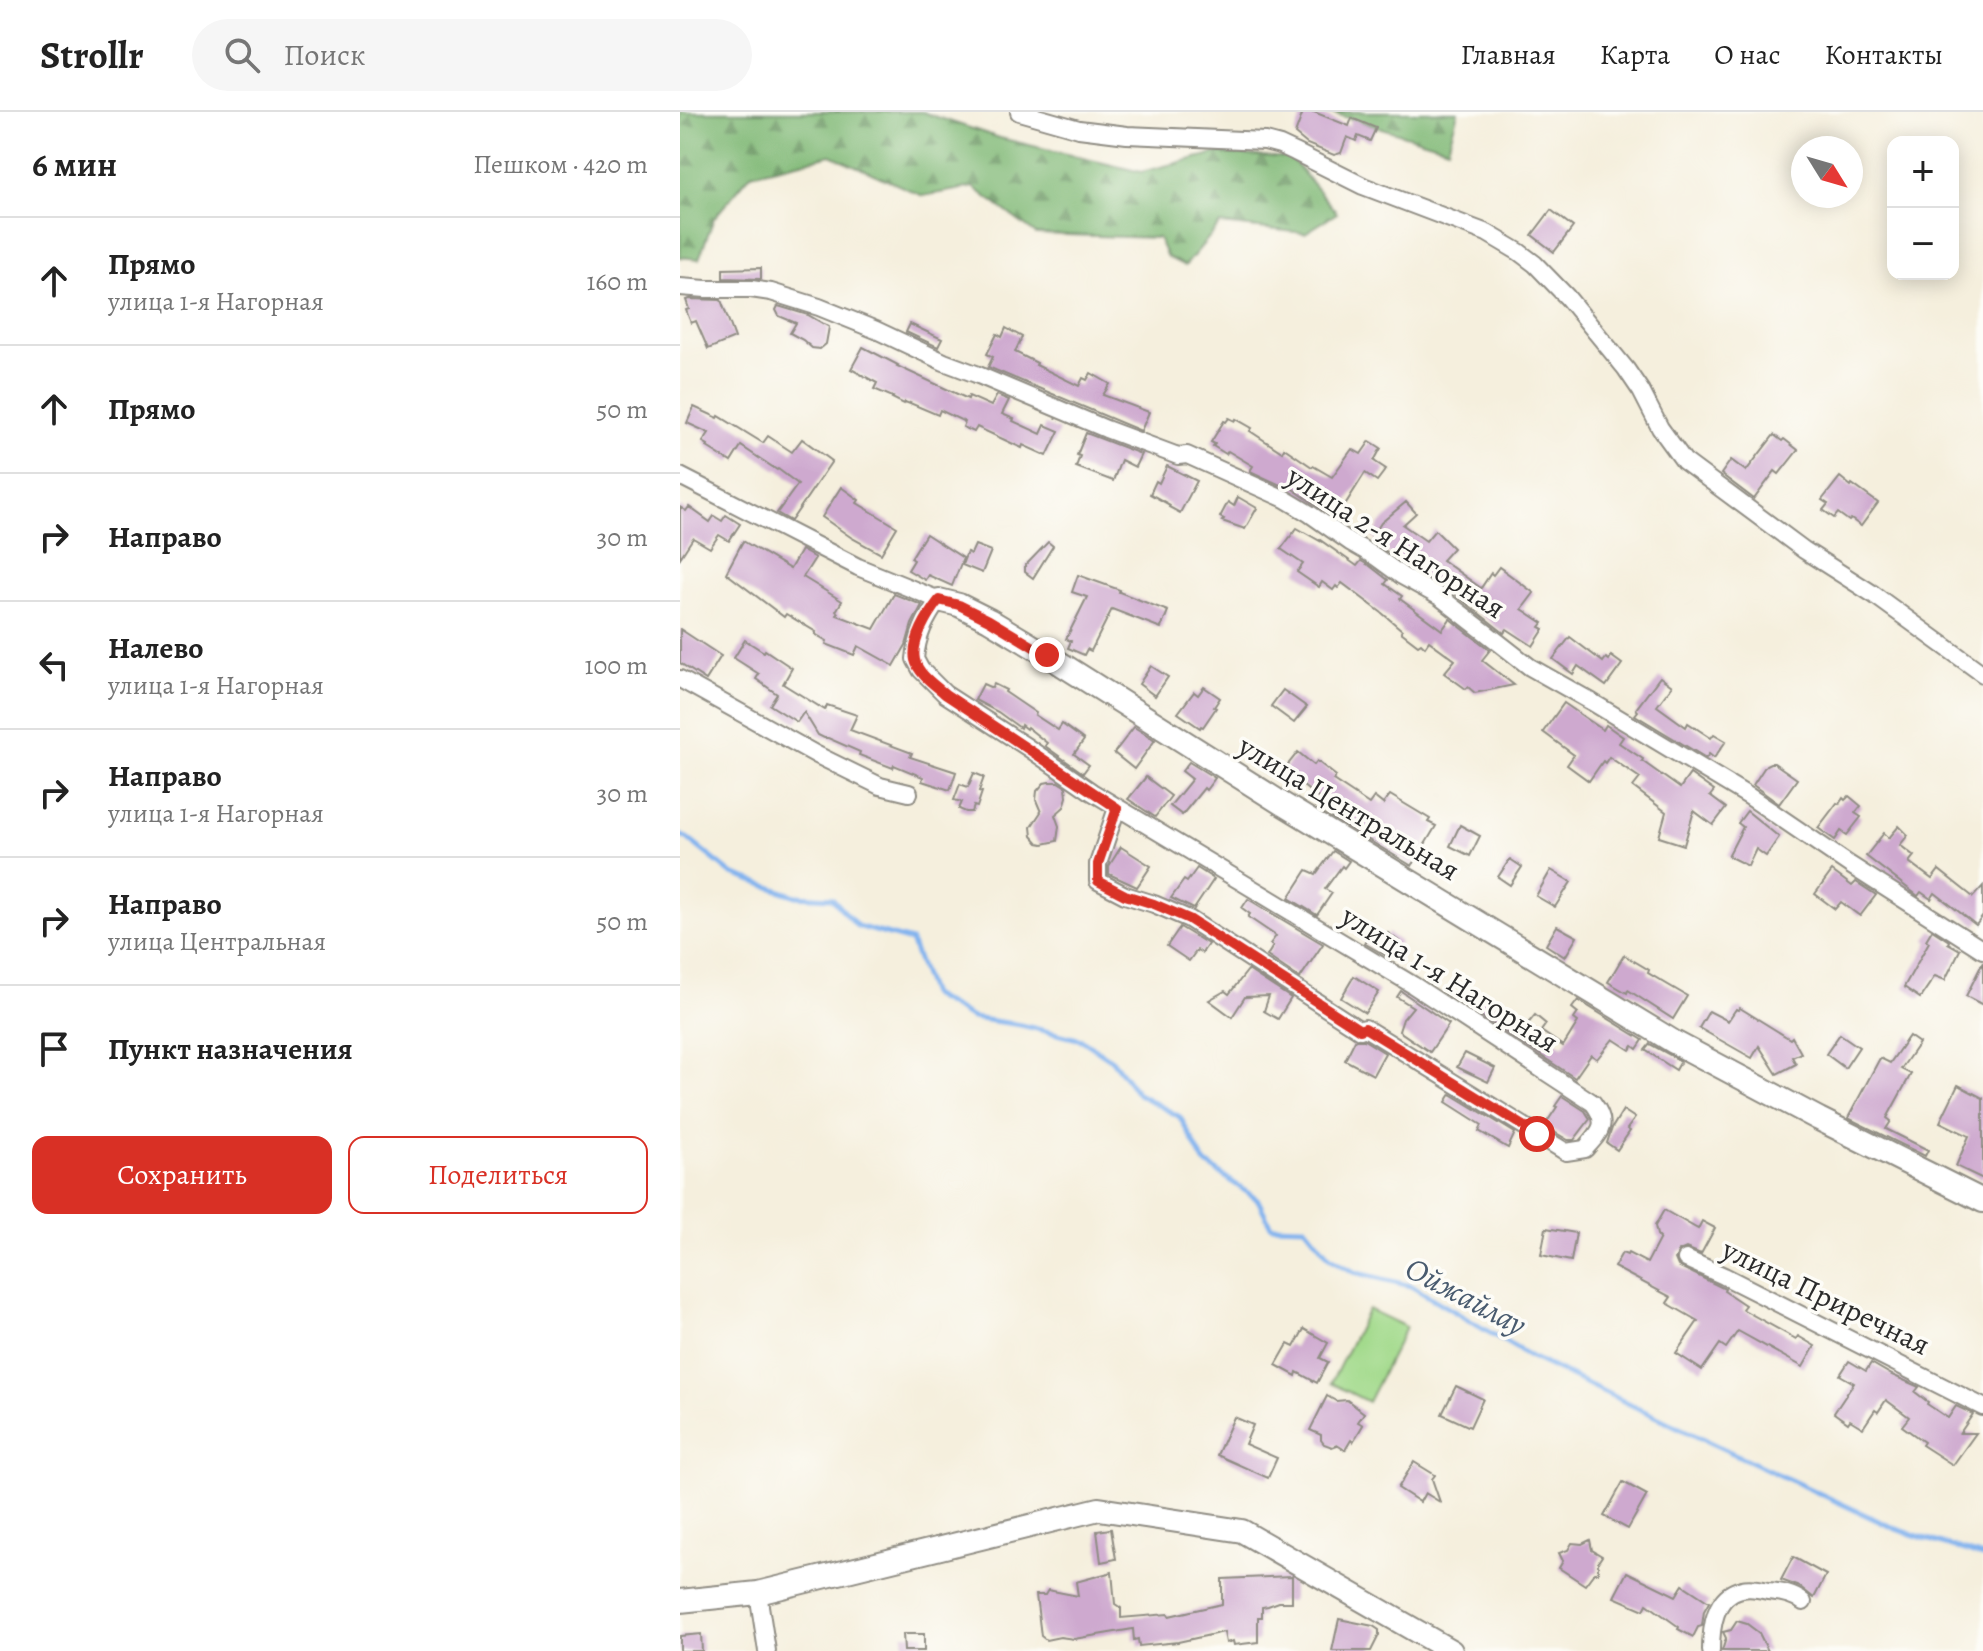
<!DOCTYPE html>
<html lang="ru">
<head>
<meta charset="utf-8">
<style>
  :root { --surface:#fff; --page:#f6f6f6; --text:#222; --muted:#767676; --line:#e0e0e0; --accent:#d93025 }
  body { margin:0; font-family:Alegreya,serif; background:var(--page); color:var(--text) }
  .controls { position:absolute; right:24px; top:24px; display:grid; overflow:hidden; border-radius:16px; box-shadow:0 4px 20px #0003 }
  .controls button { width:72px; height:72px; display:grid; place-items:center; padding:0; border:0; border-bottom:2px solid var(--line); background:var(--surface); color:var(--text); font:40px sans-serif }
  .compass { position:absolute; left:1111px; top:24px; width:72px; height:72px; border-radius:50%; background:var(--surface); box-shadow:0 4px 20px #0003; rotate:127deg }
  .stop { position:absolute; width:24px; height:24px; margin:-18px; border:6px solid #d93025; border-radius:50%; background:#fff }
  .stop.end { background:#d93025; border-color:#fff; box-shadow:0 2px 8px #0008 }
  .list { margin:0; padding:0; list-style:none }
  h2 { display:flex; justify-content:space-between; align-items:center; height:104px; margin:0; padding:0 32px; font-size:34px }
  h2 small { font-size:26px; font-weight:400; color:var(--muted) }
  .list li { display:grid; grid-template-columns:52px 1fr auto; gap:24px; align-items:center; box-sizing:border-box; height:128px; padding:0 32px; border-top:2px solid var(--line) }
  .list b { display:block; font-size:30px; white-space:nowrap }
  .list p { margin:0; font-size:26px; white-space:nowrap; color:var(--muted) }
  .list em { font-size:26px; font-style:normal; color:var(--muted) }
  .actions { display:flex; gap:16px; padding:24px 32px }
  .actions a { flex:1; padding:18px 0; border:2px solid var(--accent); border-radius:16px; text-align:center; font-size:28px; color:var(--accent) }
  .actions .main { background:var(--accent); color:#fff }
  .icon { flex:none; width:44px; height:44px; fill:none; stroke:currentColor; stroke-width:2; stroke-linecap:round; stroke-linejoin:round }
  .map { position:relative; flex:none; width:1303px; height:1539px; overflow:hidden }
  header { display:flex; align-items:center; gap:48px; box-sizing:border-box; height:112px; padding:0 40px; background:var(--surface); border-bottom:2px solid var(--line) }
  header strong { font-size:38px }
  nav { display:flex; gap:44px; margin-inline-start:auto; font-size:28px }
  .search { width:560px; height:72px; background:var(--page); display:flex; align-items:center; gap:20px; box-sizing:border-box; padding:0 28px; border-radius:44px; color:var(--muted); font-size:30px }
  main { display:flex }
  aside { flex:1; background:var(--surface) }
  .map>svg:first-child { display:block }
  .forest { fill:url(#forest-firs); stroke:#567252; stroke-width:2 }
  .garden { fill:#a3da8c; stroke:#67825c; stroke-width:2 }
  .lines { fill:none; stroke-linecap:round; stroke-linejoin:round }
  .stream { stroke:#82b3ee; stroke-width:5 }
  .building { fill:#cea9cf }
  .street-casing { stroke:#908d84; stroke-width:20 }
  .secondary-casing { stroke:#908d84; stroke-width:26 }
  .street { stroke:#fff; stroke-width:16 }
  .secondary { stroke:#fff; stroke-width:22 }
  .route { stroke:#d93025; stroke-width:10 }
  .labels { text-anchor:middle; stroke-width:7; stroke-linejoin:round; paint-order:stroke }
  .street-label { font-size:30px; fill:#2b2b2b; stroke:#fdfcf7 }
  .water-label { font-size:32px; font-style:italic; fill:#495b6f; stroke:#fdfcf7 }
</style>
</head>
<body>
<header>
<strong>Strollr</strong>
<div class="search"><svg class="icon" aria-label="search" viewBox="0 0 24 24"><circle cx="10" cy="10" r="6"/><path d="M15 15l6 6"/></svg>Поиск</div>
<nav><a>Главная</a><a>Карта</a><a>О нас</a><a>Контакты</a></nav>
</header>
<main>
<aside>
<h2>6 мин<small>Пешком · 420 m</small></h2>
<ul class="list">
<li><svg class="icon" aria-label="ahead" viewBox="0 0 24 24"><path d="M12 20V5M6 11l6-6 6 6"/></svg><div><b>Прямо</b><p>улица 1-я Нагорная</p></div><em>160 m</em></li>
<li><svg class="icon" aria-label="ahead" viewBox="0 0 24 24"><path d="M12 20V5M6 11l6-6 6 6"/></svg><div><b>Прямо</b></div><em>50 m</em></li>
<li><svg class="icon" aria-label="right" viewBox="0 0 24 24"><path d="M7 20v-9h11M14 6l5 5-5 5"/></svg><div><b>Направо</b></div><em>30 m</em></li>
<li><svg class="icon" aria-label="left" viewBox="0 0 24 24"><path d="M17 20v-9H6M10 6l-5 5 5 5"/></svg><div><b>Налево</b><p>улица 1-я Нагорная</p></div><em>100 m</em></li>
<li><svg class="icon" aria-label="right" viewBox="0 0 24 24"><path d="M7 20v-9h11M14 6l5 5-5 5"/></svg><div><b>Направо</b><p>улица 1-я Нагорная</p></div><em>30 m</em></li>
<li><svg class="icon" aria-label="right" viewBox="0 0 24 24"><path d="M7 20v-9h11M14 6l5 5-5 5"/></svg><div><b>Направо</b><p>улица Центральная</p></div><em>50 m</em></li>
<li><svg class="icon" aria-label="arrive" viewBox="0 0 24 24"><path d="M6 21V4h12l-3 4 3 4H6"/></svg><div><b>Пункт назначения</b></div></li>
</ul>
<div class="actions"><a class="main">Сохранить</a><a>Поделиться</a></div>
</aside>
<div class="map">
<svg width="1303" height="1539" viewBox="0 0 1303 1539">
  <defs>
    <pattern id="forest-firs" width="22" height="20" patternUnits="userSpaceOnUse" patternTransform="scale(2)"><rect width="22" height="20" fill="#82ba78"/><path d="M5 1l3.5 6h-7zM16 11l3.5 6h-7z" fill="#6b9763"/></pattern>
  </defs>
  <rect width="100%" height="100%" fill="#fdfcf7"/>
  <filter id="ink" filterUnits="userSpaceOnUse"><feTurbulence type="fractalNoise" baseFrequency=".0125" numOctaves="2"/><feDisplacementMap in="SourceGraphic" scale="16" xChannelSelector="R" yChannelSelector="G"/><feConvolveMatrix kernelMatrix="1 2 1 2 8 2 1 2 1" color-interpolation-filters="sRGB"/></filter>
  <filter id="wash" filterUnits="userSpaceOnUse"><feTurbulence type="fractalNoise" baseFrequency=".006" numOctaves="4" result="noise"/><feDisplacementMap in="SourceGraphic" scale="32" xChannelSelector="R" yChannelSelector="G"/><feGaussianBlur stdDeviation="1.8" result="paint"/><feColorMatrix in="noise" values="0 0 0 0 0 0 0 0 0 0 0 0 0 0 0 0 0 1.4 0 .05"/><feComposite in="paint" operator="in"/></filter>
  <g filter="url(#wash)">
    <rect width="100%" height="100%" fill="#f5efdd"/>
    <g class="forest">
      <path d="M0,0H242L320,26L461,60L536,41L611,46L657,101L625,121L540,112L505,154L487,145L478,126L356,122L293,75L243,84L151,43L71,62L34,106L19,147L0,145Z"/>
      <path d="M648,0H778L768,36Z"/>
    </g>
    <path class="garden" d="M688,1197L726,1215L688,1290L651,1271Z"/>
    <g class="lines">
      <path class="stream" d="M0,723L7,726L52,762L116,784L152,786L177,814L231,829L251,883L292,906L341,913L402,928L432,948L458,982L500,1005L524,1050L578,1088L591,1114L625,1115L650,1146L674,1160L731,1174L851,1245L1033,1332L1216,1417L1303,1445"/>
    </g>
    <g id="blocks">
      <g class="building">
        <path d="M623,0H634L669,14L672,6L696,16L690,29L678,24L676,29L667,25L661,41L654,43L627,32L615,22Z"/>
        <path d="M871,98L893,115L874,140L852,123Z"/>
        <path d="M81,156V167L43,166V157Z"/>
        <path d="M10,187L41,188L55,226L28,237L16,209L11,211L6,198L9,197L6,188Z"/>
        <path d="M98,194L128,203L149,215L146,232L140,237L132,236L123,228L110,221L116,211L99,204L96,198Z"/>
        <path d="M230,212L262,227L258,235L226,220Z"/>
        <path d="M326,216L342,225L335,240L357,251L356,253L399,274L403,266L407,268L411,261L430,272L423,283L469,300L461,319L308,255L313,245L307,242L317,222L322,225Z"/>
        <path d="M183,235L218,253L217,254L288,287L289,284L311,294L317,283L329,288L322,302L334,307L333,309L361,322L365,313L379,319L367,344L343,333L342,336L297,315L294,320L283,315L285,310L260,298L258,303L230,291V292L225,290L224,292L212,286L213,285L194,277L197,271L171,257Z"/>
        <path d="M14,295L38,306L39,304L83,331L88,324L112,340L122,327L152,349L111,409L97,401L118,372L98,357L97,358L61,334L51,350L27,335L28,333L23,330L29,321L7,311Z"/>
        <path d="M549,306L555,309L556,307L572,316L570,319L602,340L604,336L632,355L633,354L652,365L672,337L681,342L690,329L701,336L694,349L706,357L697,369L685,361L656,407L610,375L609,377L570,359L573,354L548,339L546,342L533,334L535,332L531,330L544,309L546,310Z"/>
        <path d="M406,321L461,342L455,355L441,348L433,369L396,355L400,344L397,343Z"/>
        <path d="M1094,323L1102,329L1104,327L1118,338L1099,362L1095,359L1074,387L1041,362L1051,348L1066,359Z"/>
        <path d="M487,354L517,369L500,401L489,395L490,393L470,382L476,369L479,371Z"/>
        <path d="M1160,365L1171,374L1172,372L1198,391L1181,414L1171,407L1169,409L1158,401L1154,406L1143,398L1148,392L1142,388Z"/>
        <path d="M161,375L179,388L177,391L217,415L201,442L172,426L142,405Z"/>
        <path d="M558,385L577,396L565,417L542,409L544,407L540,405L548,390L554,394Z"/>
        <path d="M726,390L736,401L723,413L746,429L755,418L773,436L762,448L801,476L811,461L813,463L819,455L854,481L842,497L863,511L860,515L864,517L853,534L827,517L824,521L767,476L735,459L694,431L697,428L692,425L701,411Z"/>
        <path d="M0,395L6,399L9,395L30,410L34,404L42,409L46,403L60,412L49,429L39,423L30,436L13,426L0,446Z"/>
        <path d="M617,416L640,429V428L677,454L681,449L690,454L708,468L705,472L722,484L720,487L762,518L770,507L810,538L802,548L834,573L795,581L788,575L786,577L764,561L775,548L749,529L745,535L741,531L738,533L721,520L722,518L702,501L662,471L658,476L656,474L653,478L642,470L639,475L617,460L623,452L601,437Z"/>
        <path d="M246,422L283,446L272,474L248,463L245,468L228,458L234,448L231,446Z"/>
        <path d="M63,429L110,457L121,438L135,446L123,465L162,489L156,499L158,501L157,503L194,517L214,482L242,493L232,512L226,533L214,554L178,534L174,543L146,532L147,529L135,522L136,520L106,502L104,505L46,461Z"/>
        <path d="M368,430L373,434L353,466L345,460V454Z"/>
        <path d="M295,433L311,439L302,461L282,453L287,440L291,442Z"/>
        <path d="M398,463L440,478L439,480L488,499L481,516L432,497L411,539L407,537L404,543L388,536L391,529L386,527L407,485L392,480Z"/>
        <path d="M0,517L41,544L26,568L0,551Z"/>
        <path d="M890,525L923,550L926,546L929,548L931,544L942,552L926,574L898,554L893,562L873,547Z"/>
        <path d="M65,528L84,540L85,538L112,556L103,572L145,598L147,593L177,603L170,618L232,641L230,645L276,660L270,678L242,669L243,665L214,653L213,656L179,643L180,640L148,626H144L138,623L124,600L117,610L90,593L97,582L76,567L79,562L54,546Z"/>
        <path d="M471,554L488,565L475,584L459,572Z"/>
        <path d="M980,565L992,574L977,594L1006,615L1008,611L1031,626L1034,622L1046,629L1034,646L1029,642L1026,646L955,603L958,599L956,597Z"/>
        <path d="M303,572L312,576L314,572L326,578L325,580L356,601L355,603L378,618L382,612L404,628L394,642L409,653L403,661L365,634L367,631L347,615L346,617L341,613L340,616L318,600L295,588Z"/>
        <path d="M524,575L540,586L534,595L536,596L523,615L521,614L520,616L498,601L514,580L518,583Z"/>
        <path d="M603,578L627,595L614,611L591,594Z"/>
        <path d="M884,591L923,618L926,613L943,625L939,631L963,647L962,649L1000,676L1010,662L1034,679L1030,684L1046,696L1033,713L1014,699L1004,733L979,725L986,700L953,675L960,666L929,645L925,651L923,649L909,669L887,653L894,643L863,620Z"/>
        <path d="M454,615L475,628L454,657L434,641Z"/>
        <path d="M618,640L634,653L637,649L656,664L653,668L689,692L694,685L703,692L710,683L750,707L748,710L756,714L732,754L652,706L656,700L613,666L608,673L598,665Z"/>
        <path d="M509,650L535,666L526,678L524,676L502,703L490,694L512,667L502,659Z"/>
        <path d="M1090,651H1094L1117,667L1099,692L1073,673L1086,653Z"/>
        <path d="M294,661L304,665L299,679L302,680L297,695L294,694L292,700H286L279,697L282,690L274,688L280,672L288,675Z"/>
        <path d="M466,665L491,684L475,705L448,687Z"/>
        <path d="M369,670H378L386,675L387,685L384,695L375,703L379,714L377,729L363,732L358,731L352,724L351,715L361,700L356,688L357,679L364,671Z"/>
        <path d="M1169,684L1181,694L1175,701L1181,705L1167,723L1161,719L1155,728L1138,716L1157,691L1159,692L1163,686L1165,688Z"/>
        <path d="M1067,699L1099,725L1086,744L1076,737L1068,754L1048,744L1063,715L1058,711Z"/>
        <path d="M780,713L800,724L790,744L770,734Z"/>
        <path d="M1219,714L1228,723L1220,733L1234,744L1229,750L1252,767L1259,758L1293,785L1303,774V804L1296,813L1255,781L1251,787L1241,780L1238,784L1186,744L1204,721L1209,726Z"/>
        <path d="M441,735L471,754L457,775L429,762V754Z"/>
        <path d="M653,739L669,749L664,756L662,754L645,777L652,781L637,803L609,786L627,758L636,762Z"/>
        <path d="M830,747L842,755L830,773L818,765Z"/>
        <path d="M517,756L534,767L514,797L491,786L504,768L507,770Z"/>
        <path d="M871,758L891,770L875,795L856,784Z"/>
        <path d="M1152,759L1172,774L1176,770L1196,783L1180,804L1161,790L1155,797L1135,782Z"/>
        <path d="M568,787L643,832L620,866L621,867L587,844L593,834L590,832L596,824L568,805L570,802L562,796Z"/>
        <path d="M877,814L897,825L885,845L866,833Z"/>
        <path d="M500,815L528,832L522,841L517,838L509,849L487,834Z"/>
        <path d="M693,817L705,826L708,821L720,830L710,846L684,831Z"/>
        <path d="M1252,818L1269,829L1268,831L1280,838L1265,868L1255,864L1240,886L1224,875L1249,830L1246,828Z"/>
        <path d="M944,843L969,858L968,861L1007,884L993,907L948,878L947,881L928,870Z"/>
        <path d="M1303,850V893L1286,884Z"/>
        <path d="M568,858L611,886L598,907L584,899L589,884L565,885L552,905L529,888L545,879L549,882Z"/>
        <path d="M674,864L699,880L685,901L661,886Z"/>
        <path d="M721,879L769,912L750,940L719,919L723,907L733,895L717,885Z"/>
        <path d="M798,881L831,906L833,904L846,914L855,903L866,912L861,919L883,934L898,910L894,907L898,901L892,896L898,888L963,928L957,937L953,934L950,938L933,927L917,947L911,943L895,966L787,895Z"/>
        <path d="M1060,896L1110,927L1112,925L1121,941L1112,945L1116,952L1097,962L1079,934L1072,946L1019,916L1029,899L1048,909L1056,897L1058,898Z"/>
        <path d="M1160,922L1179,935L1165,956L1146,942Z"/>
        <path d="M1229,924L1239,931L1221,957L1231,962L1207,1006L1211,1009L1206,1017L1248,1038L1245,1044L1168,1006L1200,946L1210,951Z"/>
        <path d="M675,928H684L705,941L693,963L665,948Z"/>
        <path d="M970,932L1001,949L996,958L965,938Z"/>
        <path d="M785,941L815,956L808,970L777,955Z"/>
        <path d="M1278,973L1303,986V1067L1276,1054L1289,1024L1260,1010Z"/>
        <path d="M771,982L835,1021L828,1036L799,1019L802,1013L766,990Z"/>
        <path d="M882,984L905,999L910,1007L894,1028H888L866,1015L867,1010L877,995L875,994Z"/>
        <path d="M943,998L955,1006L947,1017L950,1019L937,1038L927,1031L932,1016Z"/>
        <path d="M984,1098L1018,1117L1022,1109L1035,1116L1021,1142L1006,1136L999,1139L995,1147L998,1154L1045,1177L1044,1179L1065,1193L1062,1197L1116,1227L1118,1224L1135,1234L1123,1255L1058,1219L1046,1236L1040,1232L1022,1258L996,1241L1018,1209L987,1191L991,1185L934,1155L942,1141L947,1143L948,1141L967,1151L980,1126L977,1123L975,1114Z"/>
        <path d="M866,1116L896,1121L891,1149L861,1143Z"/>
        <path d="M624,1217L648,1231L640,1246L648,1250L637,1271L617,1260L616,1264L596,1253L608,1232L614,1235Z"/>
        <path d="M1169,1249L1186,1259L1191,1251L1212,1263L1239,1275L1235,1280L1248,1290L1247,1292L1268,1306L1276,1294L1293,1302L1280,1321H1296L1273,1353L1242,1333L1244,1330L1222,1314L1229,1305L1206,1288L1198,1300L1195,1298L1183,1316L1170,1308L1168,1311L1154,1301L1174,1271L1160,1263Z"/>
        <path d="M776,1274L803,1287L790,1315L762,1302Z"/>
        <path d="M647,1284L656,1289L667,1288L684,1301L678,1310L683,1313L673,1330L671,1328L665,1338L657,1333L652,1335L644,1332L641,1328V1323L630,1318Z"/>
        <path d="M554,1305L573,1313L565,1332L597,1346L588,1366L537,1343Z"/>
        <path d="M734,1350L755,1363L752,1367L760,1390L745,1381L740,1390L718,1376Z"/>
        <path d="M943,1370L967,1383L948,1417L924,1404Z"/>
        <path d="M431,1417L436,1447L421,1450L417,1419Z"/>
        <path d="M910,1428L912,1438L922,1444L918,1450V1461H914L905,1473L879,1456L883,1449L879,1441L888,1438L892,1431L902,1432Z"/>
        <path d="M1113,1445L1146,1463L1134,1486L1120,1475L1101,1468Z"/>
        <path d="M432,1460L435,1492L441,1496V1506L488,1502L489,1504L542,1492V1467L612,1464V1490H599L588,1494L582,1495V1505H578V1530L554,1533L553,1529L546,1531L544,1520L498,1530L459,1534L458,1527L454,1528L453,1517L394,1527L380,1525L366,1528L361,1524L356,1483H365L368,1478L398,1484L396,1470Z"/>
        <path d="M947,1460L996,1484L1003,1473L1029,1490L1024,1499L1022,1514L1018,1515L1013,1525L998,1517L999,1515L967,1492L964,1498L934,1485Z"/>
        <path d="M659,1507L693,1514L699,1518V1523L691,1539H652Z"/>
        <path d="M1057,1509L1067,1512L1079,1521L1088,1539H1042L1046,1526L1043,1520L1051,1518Z"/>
        <path d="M21,1522L22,1539H0V1524Z"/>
        <path d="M223,1522H244V1539H224Z"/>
      </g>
    </g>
  </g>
  <g filter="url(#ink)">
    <use href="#blocks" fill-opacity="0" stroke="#908d84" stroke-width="2"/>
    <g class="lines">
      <g class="street-casing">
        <g id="street">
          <path d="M339,0L399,17L447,23L585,29L600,33L615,40L683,74L807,121L839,140L855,152L887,185L946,257L961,279L980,316L1004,349L1124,438L1193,482L1303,562"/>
          <path d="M0,175L26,177H71L91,180L139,195L196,218L264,250L296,262L426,317L498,344L507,343L605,387L630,402L670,430L696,445L722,464L760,485L850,555L912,590L1070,685L1170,753L1303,838"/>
          <path d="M0,364L178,455L259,488C245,507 237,524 235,547L241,558L265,582L347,635L412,680L733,873L913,991C929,1012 921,1019 905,1037L886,1040L685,916L680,918L509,807L474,792L445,783L418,769V752L437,696"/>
          <path d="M0,567L137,643L200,674L229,681"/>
          <path d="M1006,1147L1044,1164L1303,1295"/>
          <path d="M78,1481L87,1539"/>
          <path d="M1031,1539C1031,1516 1034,1483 1062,1477C1070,1475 1080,1477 1088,1479C1101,1480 1113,1482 1123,1490"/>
        </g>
      </g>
      <g class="secondary-casing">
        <g id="secondary">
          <path d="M259,488L279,493L309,508L367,543L601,691L994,930L1139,1007L1303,1089"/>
          <path d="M0,1489L78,1481L419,1397L562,1419L771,1539"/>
        </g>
      </g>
      <use href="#street" class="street"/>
      <use href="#secondary" class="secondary"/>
    </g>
  </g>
  <g class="lines" filter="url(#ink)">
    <path class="route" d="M367,543L309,508L279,493L259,488C248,502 231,529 235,548C238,562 255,573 265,582L437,696L418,752V769L445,783L474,792L509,807L680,918L685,916L857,1022"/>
  </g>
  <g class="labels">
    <g class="street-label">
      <text transform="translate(716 430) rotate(33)" y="10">улица 2-я Нагорная</text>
      <text transform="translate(669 696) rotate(31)" y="10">улица Центральная</text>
      <text transform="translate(770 867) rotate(32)" y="10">улица 1-я Нагорная</text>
      <text transform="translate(1146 1185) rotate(26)" y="10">улица Приречная</text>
    </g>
    <g class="water-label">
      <text transform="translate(786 1184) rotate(28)" y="11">Ойжайлау</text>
    </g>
  </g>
</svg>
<div class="controls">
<button>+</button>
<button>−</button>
</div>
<svg class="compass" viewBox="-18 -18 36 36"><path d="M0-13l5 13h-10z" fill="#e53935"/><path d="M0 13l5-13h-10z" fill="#767676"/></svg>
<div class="stop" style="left:857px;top:1022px"></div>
<div class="stop end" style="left:367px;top:543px"></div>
</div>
</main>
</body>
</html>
